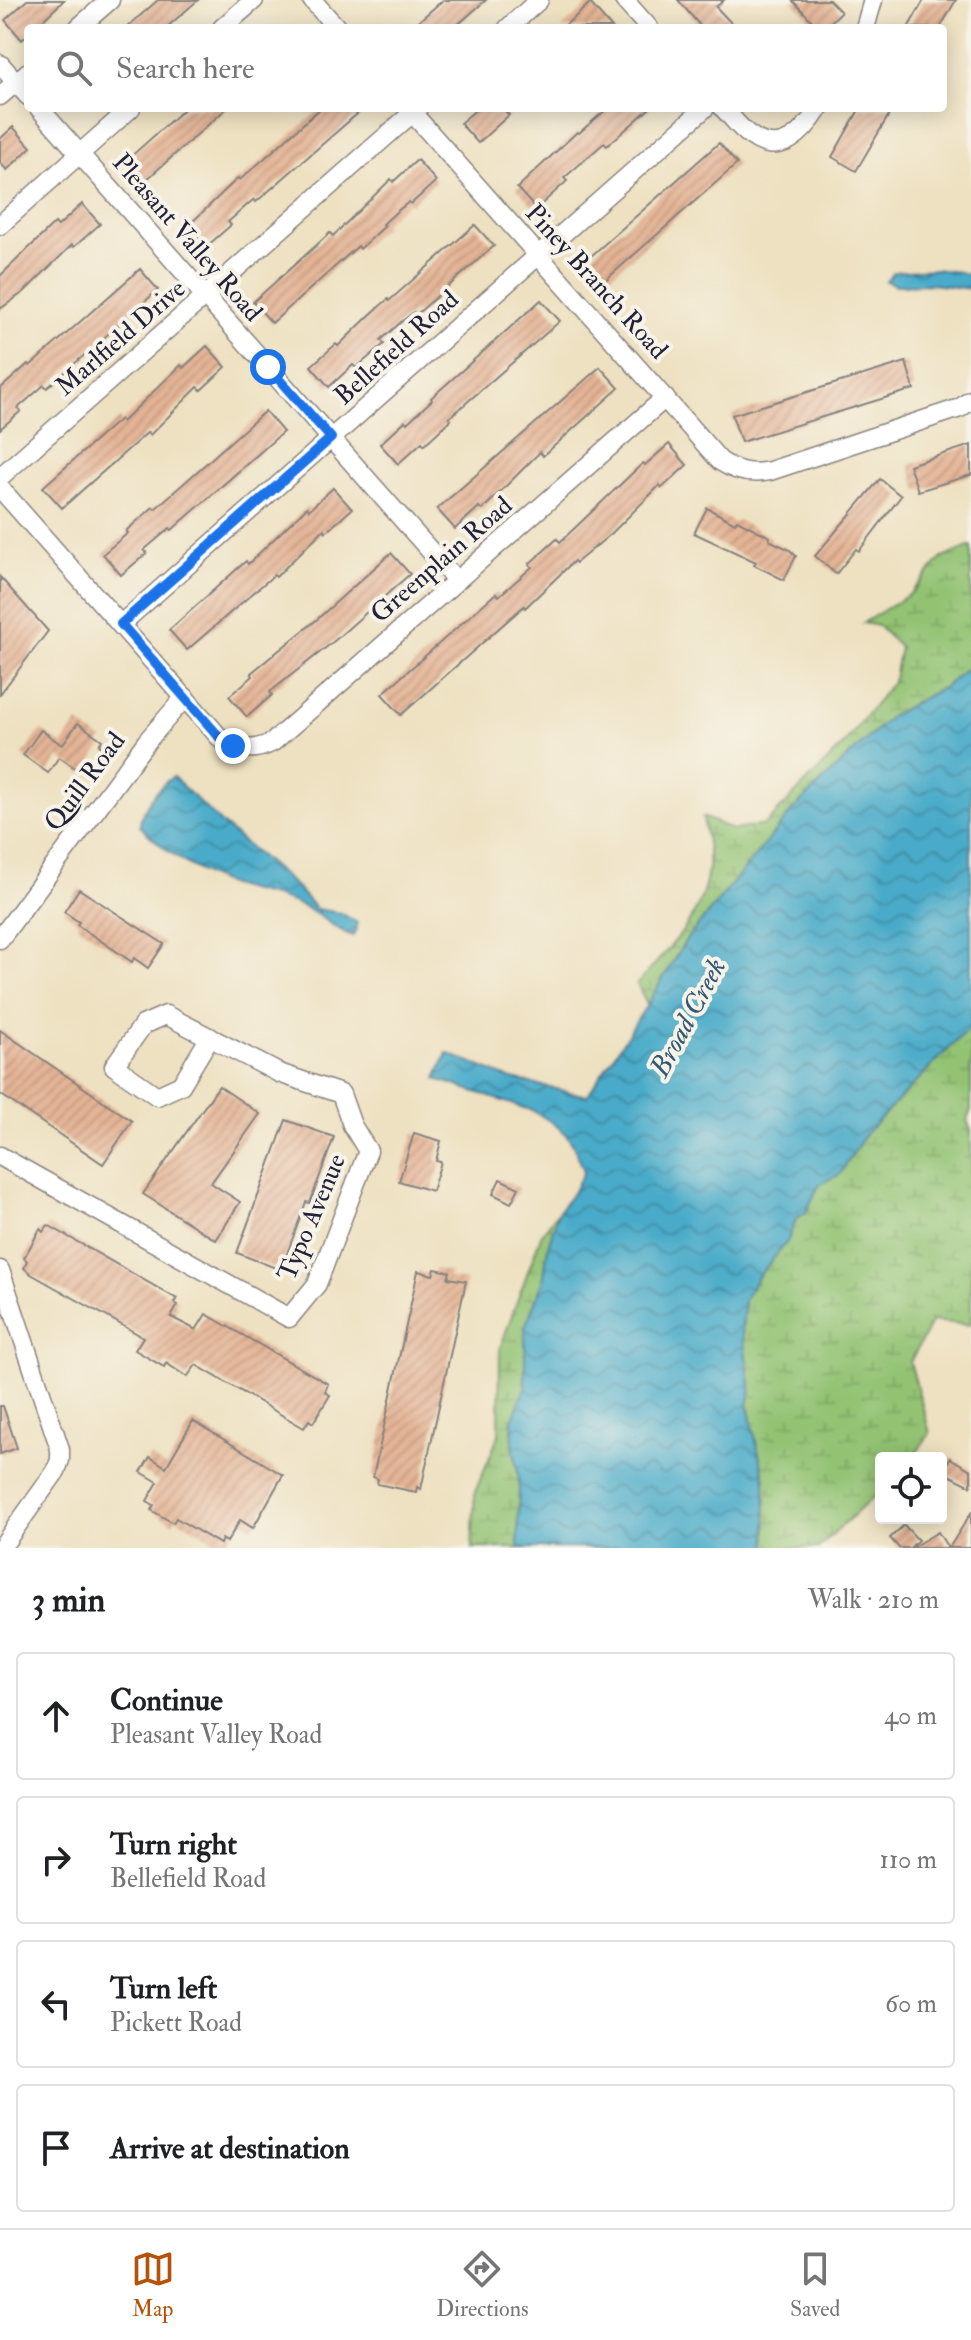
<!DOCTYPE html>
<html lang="en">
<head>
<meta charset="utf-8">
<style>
  :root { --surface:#fff; --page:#f2f2f2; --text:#202124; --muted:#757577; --line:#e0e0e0; --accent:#b45309 }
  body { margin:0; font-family:"IM FELL Double Pica",serif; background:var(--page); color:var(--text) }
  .controls { position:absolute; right:24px; bottom:24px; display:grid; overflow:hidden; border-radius:8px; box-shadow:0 4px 20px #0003 }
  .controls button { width:72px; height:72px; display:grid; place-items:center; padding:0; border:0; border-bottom:2px solid var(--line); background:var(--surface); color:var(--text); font:40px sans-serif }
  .stop { position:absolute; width:24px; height:24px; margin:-18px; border:6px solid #1a73e8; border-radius:50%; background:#fff }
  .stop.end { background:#1a73e8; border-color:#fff; box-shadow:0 2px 8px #0008 }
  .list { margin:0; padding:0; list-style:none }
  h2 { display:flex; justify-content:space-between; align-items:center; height:104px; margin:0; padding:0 32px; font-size:34px }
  h2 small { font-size:26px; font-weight:400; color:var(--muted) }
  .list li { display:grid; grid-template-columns:52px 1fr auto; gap:24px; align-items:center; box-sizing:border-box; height:128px; margin:0 16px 16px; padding:0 16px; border:2px solid var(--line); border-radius:8px }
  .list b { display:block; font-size:30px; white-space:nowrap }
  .list p { margin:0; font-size:26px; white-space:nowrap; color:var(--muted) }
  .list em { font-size:26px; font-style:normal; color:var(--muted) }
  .icon { flex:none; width:44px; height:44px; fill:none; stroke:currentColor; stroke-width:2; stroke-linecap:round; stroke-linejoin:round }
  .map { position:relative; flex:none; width:971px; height:1548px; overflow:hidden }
  .search { position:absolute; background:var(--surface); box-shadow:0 4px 20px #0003; left:24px; right:24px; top:24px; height:88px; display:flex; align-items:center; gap:20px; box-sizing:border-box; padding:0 28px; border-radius:8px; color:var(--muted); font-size:30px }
  .sheet { height:680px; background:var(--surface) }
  nav { display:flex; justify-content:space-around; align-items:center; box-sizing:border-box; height:112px; border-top:2px solid var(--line); background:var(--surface); font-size:22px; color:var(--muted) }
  nav a { display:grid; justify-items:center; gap:4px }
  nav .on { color:var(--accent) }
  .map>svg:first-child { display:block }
  .wetland { fill:url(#wetland-marsh); stroke:#5a7256; stroke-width:2 }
  .water { fill:url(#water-waves); stroke:#366682; stroke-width:2 }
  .building { fill:url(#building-hatch) }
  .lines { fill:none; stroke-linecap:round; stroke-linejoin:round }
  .minor-casing { stroke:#88827e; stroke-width:21 }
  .minor { stroke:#fff; stroke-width:18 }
  .route { stroke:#1a73e8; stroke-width:10 }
  .labels { text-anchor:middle; stroke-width:8; stroke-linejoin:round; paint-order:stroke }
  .street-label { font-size:26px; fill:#22223b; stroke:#f7f3e8 }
  .water-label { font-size:28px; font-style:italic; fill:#325974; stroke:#f7f3e8 }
</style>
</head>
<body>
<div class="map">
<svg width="971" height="1548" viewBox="0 0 971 1548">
  <defs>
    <pattern id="wetland-marsh" width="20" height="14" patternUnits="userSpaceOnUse" patternTransform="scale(2)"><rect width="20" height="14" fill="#92c272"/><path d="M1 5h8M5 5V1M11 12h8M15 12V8" fill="none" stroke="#7ea664"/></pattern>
    <pattern id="water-waves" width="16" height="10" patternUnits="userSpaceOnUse" patternTransform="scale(2)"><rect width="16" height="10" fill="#4aabc9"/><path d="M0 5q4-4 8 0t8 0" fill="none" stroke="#3d8ba4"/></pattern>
    <pattern id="building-hatch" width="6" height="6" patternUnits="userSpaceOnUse" patternTransform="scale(2)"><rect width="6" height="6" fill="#e4b495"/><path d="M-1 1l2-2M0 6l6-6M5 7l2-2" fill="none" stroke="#c39a81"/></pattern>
  </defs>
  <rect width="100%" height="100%" fill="#f7f3e8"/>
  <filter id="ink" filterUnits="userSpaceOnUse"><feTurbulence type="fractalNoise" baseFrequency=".0125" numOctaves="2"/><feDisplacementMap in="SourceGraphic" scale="16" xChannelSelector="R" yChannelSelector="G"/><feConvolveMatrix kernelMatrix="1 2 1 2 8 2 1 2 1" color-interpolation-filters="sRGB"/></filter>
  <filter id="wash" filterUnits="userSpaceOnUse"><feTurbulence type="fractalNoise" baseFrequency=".006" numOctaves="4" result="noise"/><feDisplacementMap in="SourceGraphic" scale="32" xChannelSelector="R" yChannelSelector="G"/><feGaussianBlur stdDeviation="1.8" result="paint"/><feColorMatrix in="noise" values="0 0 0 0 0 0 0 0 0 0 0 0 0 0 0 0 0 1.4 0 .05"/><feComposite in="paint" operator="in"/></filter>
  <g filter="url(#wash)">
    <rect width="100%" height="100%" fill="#eee1c1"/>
    <g class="wetland">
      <path d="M971,546V665L946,686L892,715L793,810L686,940L647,1005L637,984C668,949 704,917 708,868C710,852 705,833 703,817L733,830L765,825L844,744L894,679L900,647L878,626L863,623L910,594L942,558Z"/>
      <path d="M971,1026V1110L967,1120L971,1131V1325L932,1321L910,1362L930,1433L913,1458H881V1490L818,1548H767L765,1480L748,1406L751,1390L742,1330L744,1300L757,1278L787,1242L796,1219L806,1212L819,1185L840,1174L866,1133Z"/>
      <path d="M558,1212L548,1247L543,1282L525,1327V1388L512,1421L513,1444L519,1479L518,1548H472L475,1492L499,1435L500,1348L542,1233Z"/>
    </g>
    <g class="water">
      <path d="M934,269L960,272L971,276V289L931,284L896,285L886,281L894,272Z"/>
      <path d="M971,665V1026L866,1133L840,1174L819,1185L806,1212L796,1219L787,1242L757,1278L744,1300L742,1330L751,1390L748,1406L765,1480L767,1548H518L519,1479L513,1444L512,1421L525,1388V1327L543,1282L548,1247L558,1212L574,1191L584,1171C570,1135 567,1130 533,1111L436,1079L447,1053L508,1078L587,1096L647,1005L686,940L793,810L892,715L946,686Z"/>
      <path d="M173,777L223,825L295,886L316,909L341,913L357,923V929L353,936C333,929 319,913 300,905C275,894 247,892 222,882C191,869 163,849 140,826C140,810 159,785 173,777Z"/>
    </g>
    <g id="blocks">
      <g class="building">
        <path d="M27,0H64L35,28H28V34L22,40L5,20Z"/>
        <path d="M158,0H198L166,28H126Z"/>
        <path d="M443,0H486L454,28H411Z"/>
        <path d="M678,0H724L716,7L736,28H702Z"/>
        <path d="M792,0H829L841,12L825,28H819Z"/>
        <path d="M924,0H956L940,28H908Z"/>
        <path d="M590,3L612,28H562L577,15Z"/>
        <path d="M185,108H227L146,180L128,159Z"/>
        <path d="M321,108H364L256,202L254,199L228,222L231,225L206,247L188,226L238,178L240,180Z"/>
        <path d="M478,108H502L509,115L478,143L460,123Z"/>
        <path d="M608,108H650L607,146L604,143L564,178L567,181L536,209L517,188L577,132L579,133Z"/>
        <path d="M860,108H893L856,171L832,157Z"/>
        <path d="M13,127L31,147L7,170L0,163V139Z"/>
        <path d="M719,143L737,164L601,284L583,263Z"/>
        <path d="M417,160L436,181L411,204L409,202L396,212L383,224L385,226L360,249L358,246L272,323L253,302L330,233L333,236L391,179L393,182Z"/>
        <path d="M82,204L100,224L74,247L72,245L24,292L0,309V276L55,223L58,226Z"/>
        <path d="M475,225L494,246L417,314L414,312L401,322L381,340L384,344L356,368L353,365L329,387L311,366L336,344L338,346L371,314L388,299L389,301Z"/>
        <path d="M140,269L158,290L47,388L44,385L18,408L21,411L0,429V389L28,364L30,366Z"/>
        <path d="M541,300L560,321L449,418L451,420L424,445L422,442L398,464L380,444L405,421L407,423L432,400L431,398Z"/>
        <path d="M207,346L226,367L201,390L198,387L150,435L148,432L62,508L43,487L120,419L122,422L181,365L183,368Z"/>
        <path d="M906,362L914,389L741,442L732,415Z"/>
        <path d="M600,367L619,388L543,456L540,452L482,510L479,507L455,529L437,509Z"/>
        <path d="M265,411L283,432L172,530L170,528L144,550L147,553L121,575L103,554L128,533L126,531L136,522L153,507L155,509Z"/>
        <path d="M669,444L687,465L662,488L660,485L612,533L576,563L574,561L525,608L524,606L401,715L382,694L496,593L499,596L532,567L529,564L557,539L560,542L643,463L645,465Z"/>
        <path d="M971,445V475L918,491L909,465Z"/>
        <path d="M880,479L901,496L859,551L856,549L836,574L815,556Z"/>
        <path d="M333,488L352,509L326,532L324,529L276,577L274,575L187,650L169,630L246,561L248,564L307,507L309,510Z"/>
        <path d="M707,508L735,523L737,520L770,537L769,540L790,550L796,556L784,580L754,565L756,562L694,533Z"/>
        <path d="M391,553L410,574L333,642L270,692L272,695L247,717L229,696L253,676L251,673L314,622Z"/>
        <path d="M0,577L48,631L0,694Z"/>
        <path d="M78,723L102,740L99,745L102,747L82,773L59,757L48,773L23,755L41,730L62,745Z"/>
        <path d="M79,889L164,944L148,968L134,958L132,962L110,947L77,925L79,922L64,912Z"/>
        <path d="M0,1030L132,1121L103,1164L0,1094Z"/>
        <path d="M219,1086L260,1114L211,1183L240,1202L216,1240L143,1194Z"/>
        <path d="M286,1120L334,1137L310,1203L306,1202L281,1270L237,1253Z"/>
        <path d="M414,1133L441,1141L436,1161L441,1162L432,1191L399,1181Z"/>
        <path d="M500,1179L519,1188L511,1203L493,1194Z"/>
        <path d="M48,1225L177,1299L174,1302L178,1305L171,1317L196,1330L206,1314L328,1384L325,1392L330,1395L313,1423L309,1420L304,1428L196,1365L187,1377L166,1363L164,1367L135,1350L143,1337L31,1274L24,1268L27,1261L24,1258L40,1229L43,1232Z"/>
        <path d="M435,1269L450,1272L448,1278L466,1281L421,1489L417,1487L416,1492L377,1484L378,1479L373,1477L418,1271L433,1275Z"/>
        <path d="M0,1406H3L17,1448L0,1454Z"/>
        <path d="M193,1421L283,1475L253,1528L240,1520L227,1542L222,1539L220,1544L176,1518L173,1523L151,1510L154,1505L147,1501L158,1482L141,1472L150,1457L166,1467Z"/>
        <path d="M950,1458L971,1470V1486L943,1472Z"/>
        <path d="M971,1513V1548H949Z"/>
        <path d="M904,1525L918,1540L910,1548H899L890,1538Z"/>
        <path d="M938,1532L948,1548H911Z"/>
      </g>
    </g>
  </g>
  <g filter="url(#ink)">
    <use href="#blocks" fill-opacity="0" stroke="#88827e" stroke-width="2"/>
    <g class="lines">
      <g class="minor-casing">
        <g id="minor">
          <path d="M312,0L337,28"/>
          <path d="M624,0L649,28"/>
          <path d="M78,28L110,0"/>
          <path d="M222,28L254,0"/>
          <path d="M508,28L539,0"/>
          <path d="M865,28L873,0"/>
          <path d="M0,64L28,96"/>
          <path d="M0,96L28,72"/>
          <path d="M39,108L456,580"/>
          <path d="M408,108L720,461C736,472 751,475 770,471L960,408L971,400"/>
          <path d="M723,108C732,117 740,129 751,136C781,158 804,132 819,108"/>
          <path d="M0,225L131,108"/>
          <path d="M0,477L418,108"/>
          <path d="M0,488L221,739C239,750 254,752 273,742L665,398"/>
          <path d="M121,624L705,108"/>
          <path d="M0,939L147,741L185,697"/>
          <path d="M0,1156L289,1318L317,1284L368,1151L352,1125L341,1094L279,1073L166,1015L143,1025L114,1066L157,1096L181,1085L210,1037"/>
          <path d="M0,1270L60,1449V1460L56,1471L1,1548"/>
        </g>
      </g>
      <use href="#minor" class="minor"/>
    </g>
  </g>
  <g class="lines" filter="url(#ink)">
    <path class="route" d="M233,746L221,739L121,624L331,438L268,367"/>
  </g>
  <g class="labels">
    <g class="street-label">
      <text transform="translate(188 237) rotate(49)" y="9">Pleasant Valley Road</text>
      <text transform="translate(597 281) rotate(48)" y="9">Piney Branch Road</text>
      <text transform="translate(120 337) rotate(-41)" y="9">Marlfield Drive</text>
      <text transform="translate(396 347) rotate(-42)" y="9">Bellefield Road</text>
      <text transform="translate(441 559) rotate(-41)" y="9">Greenplain Road</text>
      <text transform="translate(84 781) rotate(-53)" y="9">Quill Road</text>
      <text transform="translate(311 1217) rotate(-67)" y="9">Typo Avenue</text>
    </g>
    <g class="water-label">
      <text transform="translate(687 1017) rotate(-62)" y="10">Broad Creek</text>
    </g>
  </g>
</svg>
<div class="controls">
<button><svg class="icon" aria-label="locate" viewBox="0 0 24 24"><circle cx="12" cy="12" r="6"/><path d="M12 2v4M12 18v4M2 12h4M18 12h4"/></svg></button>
</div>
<div class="stop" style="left:268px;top:367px"></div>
<div class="stop end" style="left:233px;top:746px"></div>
<div class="search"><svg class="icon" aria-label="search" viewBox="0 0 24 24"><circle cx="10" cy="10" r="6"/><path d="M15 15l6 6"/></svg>Search here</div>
</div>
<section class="sheet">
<h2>3 min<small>Walk · 210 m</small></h2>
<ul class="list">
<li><svg class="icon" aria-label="ahead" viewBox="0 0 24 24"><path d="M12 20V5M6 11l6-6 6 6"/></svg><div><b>Continue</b><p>Pleasant Valley Road</p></div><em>40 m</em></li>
<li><svg class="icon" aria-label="right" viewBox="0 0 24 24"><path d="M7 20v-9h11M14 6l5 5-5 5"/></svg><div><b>Turn right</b><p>Bellefield Road</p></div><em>110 m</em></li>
<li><svg class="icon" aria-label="left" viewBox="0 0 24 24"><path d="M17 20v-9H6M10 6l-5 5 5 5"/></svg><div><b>Turn left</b><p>Pickett Road</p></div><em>60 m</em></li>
<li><svg class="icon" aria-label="arrive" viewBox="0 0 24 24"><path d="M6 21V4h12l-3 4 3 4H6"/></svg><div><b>Arrive at destination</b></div></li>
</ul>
</section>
<nav>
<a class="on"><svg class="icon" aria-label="map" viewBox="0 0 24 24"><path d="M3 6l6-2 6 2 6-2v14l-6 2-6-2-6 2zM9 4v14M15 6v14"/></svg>Map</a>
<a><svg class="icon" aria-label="directions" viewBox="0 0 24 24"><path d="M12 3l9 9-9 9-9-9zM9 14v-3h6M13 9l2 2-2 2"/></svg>Directions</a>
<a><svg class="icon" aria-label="saved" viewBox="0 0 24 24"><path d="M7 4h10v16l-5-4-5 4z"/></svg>Saved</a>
</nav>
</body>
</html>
